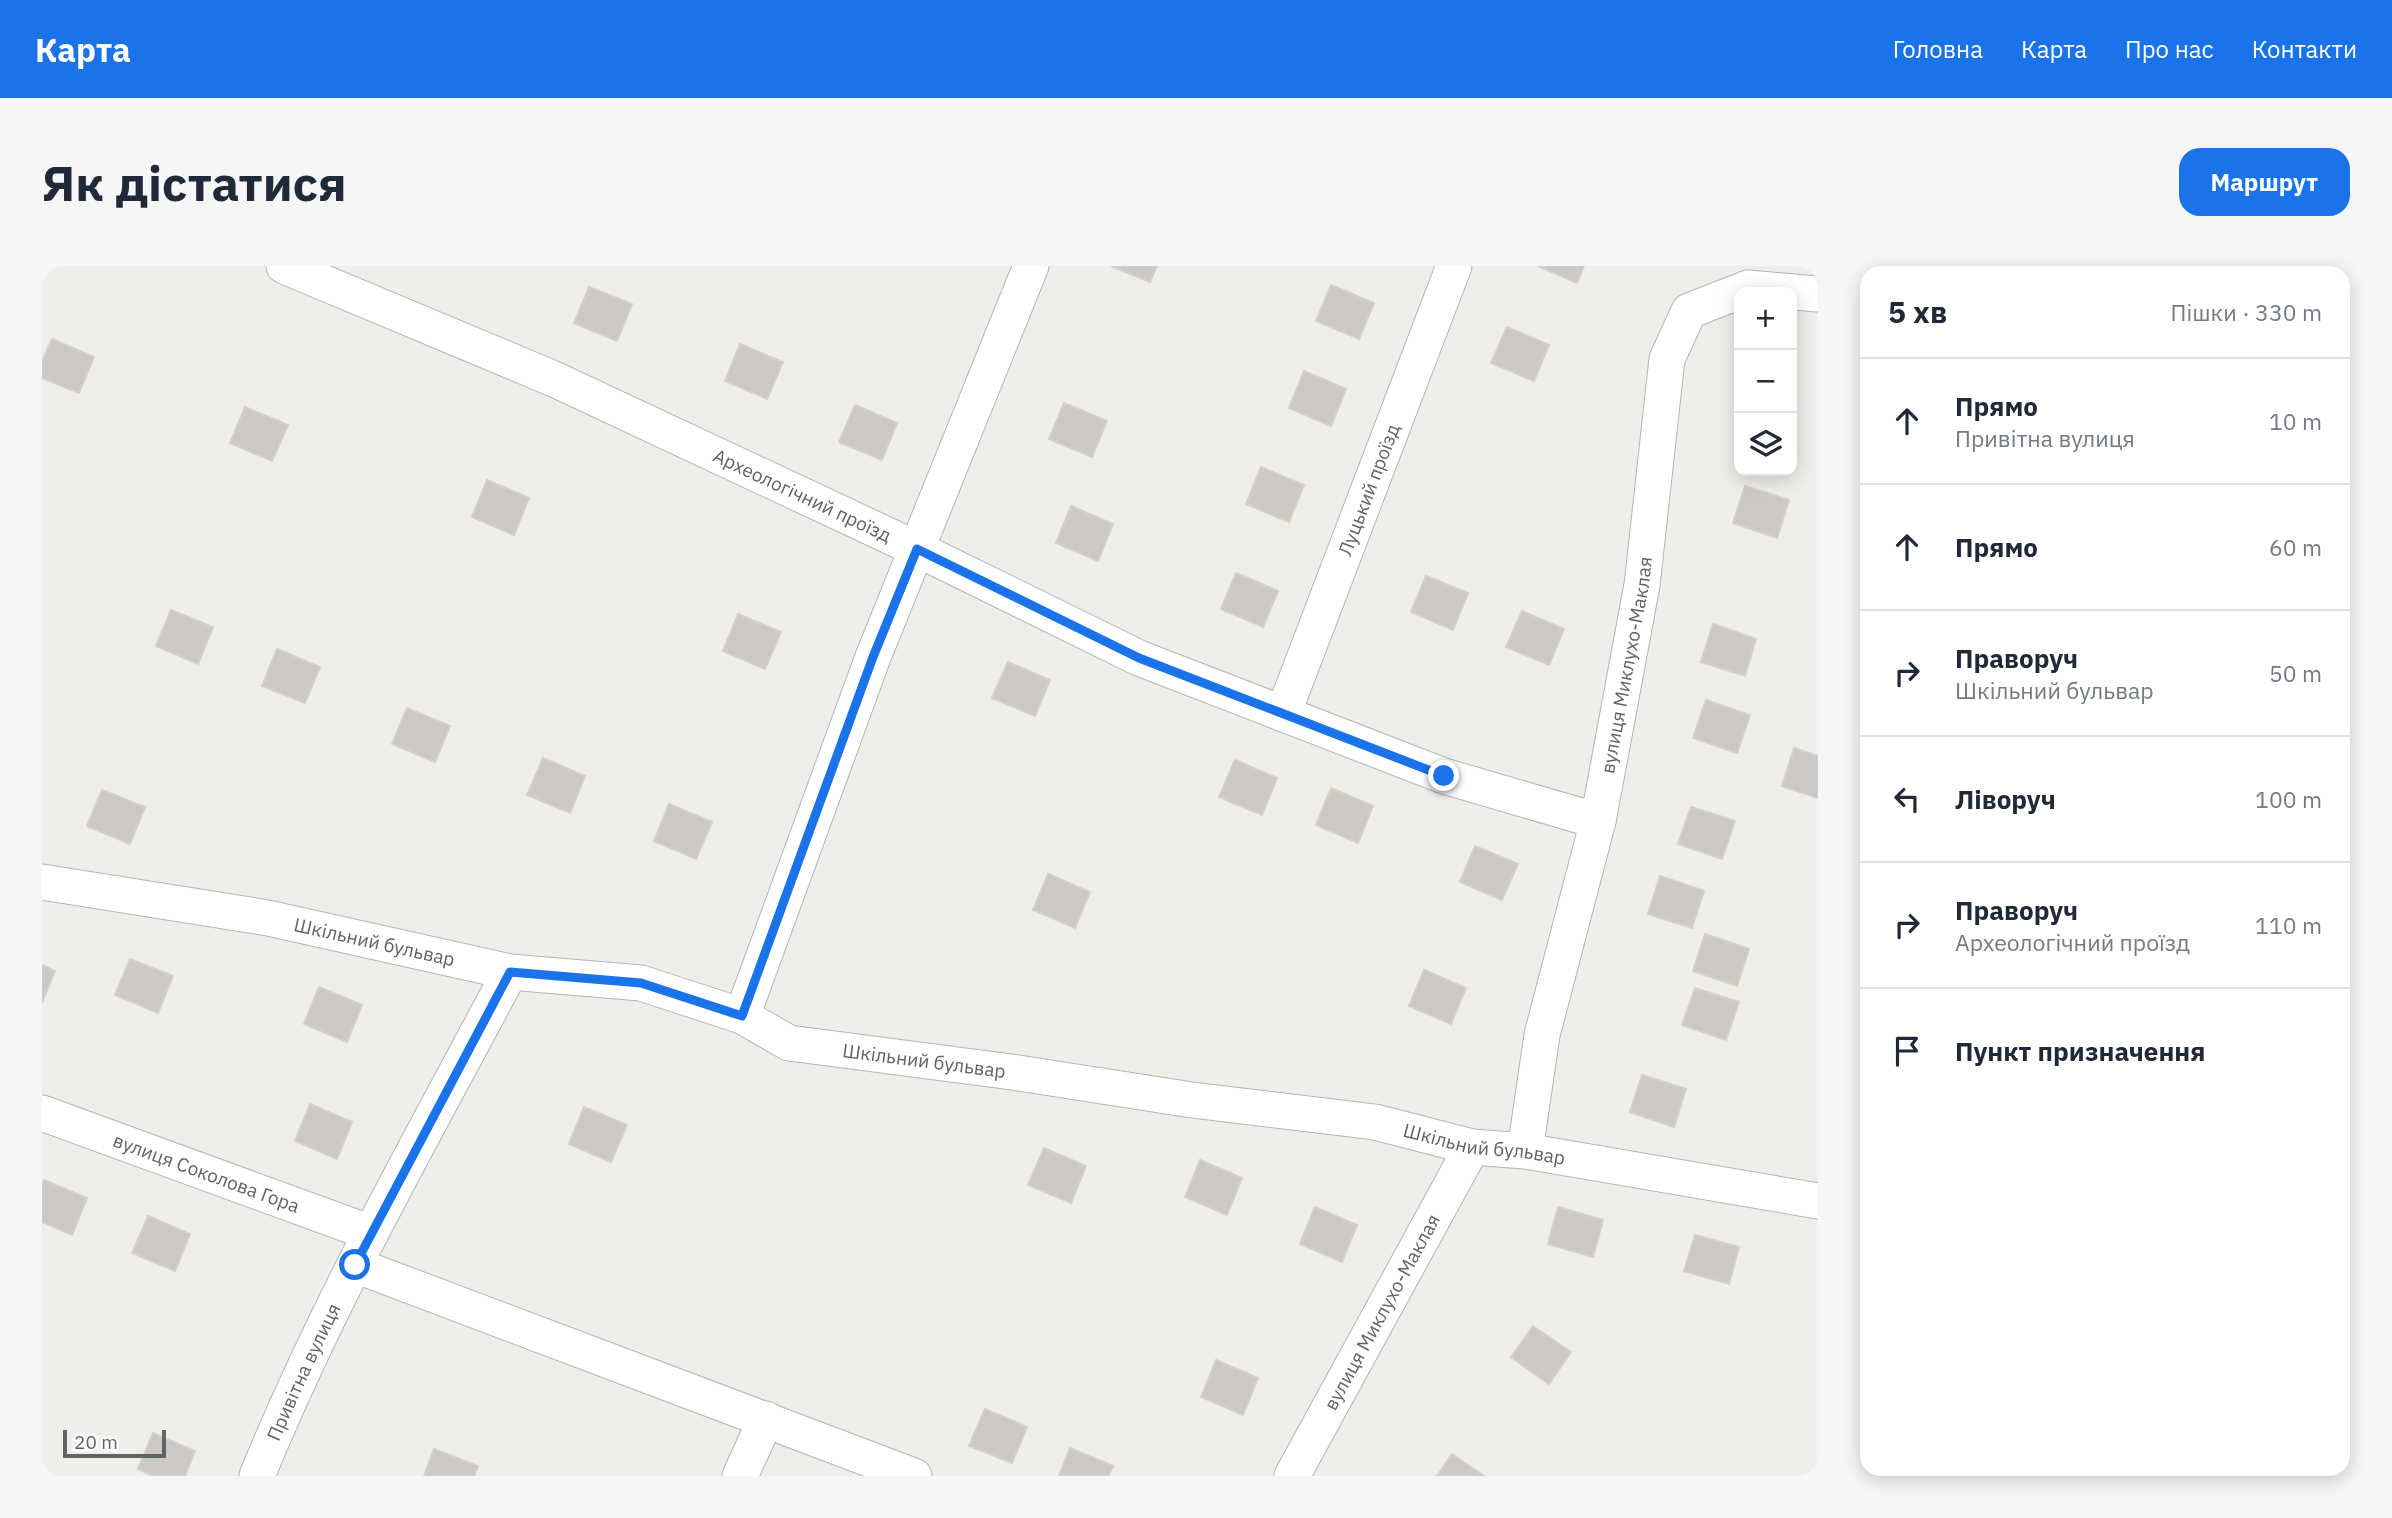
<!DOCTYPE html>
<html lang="uk">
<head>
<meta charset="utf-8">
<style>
  :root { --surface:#fff; --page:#f6f6f7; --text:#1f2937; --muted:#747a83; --line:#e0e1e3; --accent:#1a73e8 }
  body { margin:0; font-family:"IBM Plex Sans",sans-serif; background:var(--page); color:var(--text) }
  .controls { position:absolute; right:21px; top:21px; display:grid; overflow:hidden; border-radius:14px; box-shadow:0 4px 18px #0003 }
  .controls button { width:63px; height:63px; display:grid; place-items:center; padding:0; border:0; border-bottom:2px solid var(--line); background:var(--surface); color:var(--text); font:35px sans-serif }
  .scale { position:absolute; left:21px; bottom:18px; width:103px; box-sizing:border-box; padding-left:7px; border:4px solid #606367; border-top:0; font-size:19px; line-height:24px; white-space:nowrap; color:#606367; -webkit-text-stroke:5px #fff; paint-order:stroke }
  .stop { position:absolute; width:21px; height:21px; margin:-16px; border:5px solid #1a73e8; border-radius:50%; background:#fff }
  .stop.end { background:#1a73e8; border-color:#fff; box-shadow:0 2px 7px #0008 }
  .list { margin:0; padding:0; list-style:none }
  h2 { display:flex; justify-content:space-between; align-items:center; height:91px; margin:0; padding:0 28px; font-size:30px }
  h2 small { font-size:23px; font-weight:400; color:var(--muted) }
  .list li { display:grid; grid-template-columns:46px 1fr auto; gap:21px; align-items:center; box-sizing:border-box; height:126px; padding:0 28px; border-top:2px solid var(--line) }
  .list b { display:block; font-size:26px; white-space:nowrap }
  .list p { margin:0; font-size:23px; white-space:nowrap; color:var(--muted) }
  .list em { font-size:23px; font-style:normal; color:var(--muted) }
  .icon { flex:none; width:38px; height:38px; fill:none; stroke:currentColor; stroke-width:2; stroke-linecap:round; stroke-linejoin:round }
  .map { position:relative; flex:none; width:1776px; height:1210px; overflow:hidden; border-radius:21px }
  header { display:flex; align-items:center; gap:42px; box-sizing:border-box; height:98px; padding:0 35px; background:var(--accent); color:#fff }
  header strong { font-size:33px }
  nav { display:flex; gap:38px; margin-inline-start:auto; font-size:24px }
  .intro { display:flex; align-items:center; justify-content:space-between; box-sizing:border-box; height:168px; padding:0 42px }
  h1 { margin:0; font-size:49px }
  .button { padding:18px 32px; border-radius:21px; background:var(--accent); color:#fff; font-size:24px; font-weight:700 }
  main { display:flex; gap:42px; padding:0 42px }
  aside { flex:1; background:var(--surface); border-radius:21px; box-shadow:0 4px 18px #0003 }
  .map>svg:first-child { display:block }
  .building { fill:#ccc9c5; stroke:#d4d0c8; stroke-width:2 }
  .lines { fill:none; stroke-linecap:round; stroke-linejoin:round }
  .street-casing { stroke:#b4b5b9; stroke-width:37 }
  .street { stroke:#fff; stroke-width:35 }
  .route { stroke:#1a73e8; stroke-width:9 }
  .labels { text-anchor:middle; stroke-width:6; stroke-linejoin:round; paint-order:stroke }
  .street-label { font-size:19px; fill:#606367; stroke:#fff }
</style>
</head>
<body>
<header>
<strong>Карта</strong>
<nav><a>Головна</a><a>Карта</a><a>Про нас</a><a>Контакти</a></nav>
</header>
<div class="intro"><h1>Як дістатися</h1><a class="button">Маршрут</a></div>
<main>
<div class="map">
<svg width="1776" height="1210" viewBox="0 0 1776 1210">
  <rect width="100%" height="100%" fill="#f0eee9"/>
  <g class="building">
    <path d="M1069,0H1115L1108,16Z"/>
    <path d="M1496,0H1542L1535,17Z"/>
    <path d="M1289,19L1332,37L1317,73L1274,55Z"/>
    <path d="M547,21L590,38L575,75L532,57Z"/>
    <path d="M1465,61L1507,79L1492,115L1449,97Z"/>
    <path d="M10,73L52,91L37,127L0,112V96Z"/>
    <path d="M698,78L741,96L725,133L683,115Z"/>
    <path d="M1262,105L1304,123L1289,160L1247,142Z"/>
    <path d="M1022,137L1065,155L1050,191L1007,173Z"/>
    <path d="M813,139L855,157L840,194L797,176Z"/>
    <path d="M203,141L246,159L230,195L188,177Z"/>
    <path d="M1219,201L1262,219L1247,256L1204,238Z"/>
    <path d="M445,214L487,232L472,269L430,251Z"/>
    <path d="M1703,220L1747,234L1735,272L1691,257Z"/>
    <path d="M1029,240L1071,258L1056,295L1014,277Z"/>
    <path d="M1194,307L1236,325L1221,361L1179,343Z"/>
    <path d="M1384,310L1426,327L1411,364L1369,346Z"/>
    <path d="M129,344L171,361L156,398L114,380Z"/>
    <path d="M1480,345L1522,363L1507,399L1464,381Z"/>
    <path d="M696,348L739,366L723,403L681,385Z"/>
    <path d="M1671,358L1714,373L1703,410L1659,396Z"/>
    <path d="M235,383L278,401L263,437L220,420Z"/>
    <path d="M966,396L1008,414L993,450L950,432Z"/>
    <path d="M1664,434L1708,449L1695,487L1651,472Z"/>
    <path d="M365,442L408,460L393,496L350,478Z"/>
    <path d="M1752,482L1776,490V532L1740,520Z"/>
    <path d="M501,492L543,510L528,547L485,529Z"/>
    <path d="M1193,494L1235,512L1220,549L1177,531Z"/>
    <path d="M1289,522L1331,540L1316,577L1274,559Z"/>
    <path d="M60,524L103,541L88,578L45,560Z"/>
    <path d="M627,538L670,556L654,593L612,575Z"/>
    <path d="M1649,541L1693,555L1680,593L1636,578Z"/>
    <path d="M1433,580L1476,598L1460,634L1418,616Z"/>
    <path d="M1006,608L1048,626L1033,662L991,644Z"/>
    <path d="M1618,610L1662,625L1650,662L1606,648Z"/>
    <path d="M1663,668L1707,683L1695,720L1651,705Z"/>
    <path d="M88,693L131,710L116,747L73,729Z"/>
    <path d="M0,699L13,705L0,737Z"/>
    <path d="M1382,704L1424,722L1409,758L1367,740Z"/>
    <path d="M277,721L320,739L305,776L262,758Z"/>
    <path d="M1653,722L1697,736L1684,774L1640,759Z"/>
    <path d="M1600,809L1644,823L1632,861L1588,846Z"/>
    <path d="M268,838L310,856L295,893L253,875Z"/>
    <path d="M542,841L585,859L569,896L527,878Z"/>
    <path d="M1002,882L1044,900L1029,937L986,919Z"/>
    <path d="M1158,894L1200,912L1185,949L1143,931Z"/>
    <path d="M2,914L45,932L30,969L0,956V920Z"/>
    <path d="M1273,941L1315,959L1300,996L1258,978Z"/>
    <path d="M1516,941L1561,954L1551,991L1506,978Z"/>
    <path d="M106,950L148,968L133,1005L90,987Z"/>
    <path d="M1653,969L1697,981L1687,1018L1642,1005Z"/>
    <path d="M1491,1060L1529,1086L1507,1118L1469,1091Z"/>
    <path d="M1174,1094L1216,1112L1201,1149L1159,1131Z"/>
    <path d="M943,1143L985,1161L970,1197L927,1180Z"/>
    <path d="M111,1167L153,1185L143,1210H111L96,1203Z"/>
    <path d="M1028,1182L1071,1200L1066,1210H1017Z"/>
    <path d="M392,1183L436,1200L432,1210H382Z"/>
    <path d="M1410,1188L1442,1210H1395Z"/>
  </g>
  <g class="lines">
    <g class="street-casing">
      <g id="street">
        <path id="s1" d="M242,0L512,113L875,283L1097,392L1402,510L1556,555"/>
        <path id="s2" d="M1241,448L1412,0"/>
        <path id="s3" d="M0,616L226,652L468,706L599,717L700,750L747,777L970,806L1150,834L1333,856L1430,881L1483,885L1776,935"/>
        <path d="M700,750L831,391L989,0"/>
        <path id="s4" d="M0,847L329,967"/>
        <path id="s5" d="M1483,885L1500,769L1556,555L1600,319L1625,93L1647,45L1706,22L1776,28"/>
        <path d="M313,999L872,1210"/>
        <path id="s6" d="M215,1210C286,1036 380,872 468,706"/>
        <path d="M698,1210L724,1153"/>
        <path id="s7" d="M1250,1210L1430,881"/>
      </g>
    </g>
    <use href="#street" class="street"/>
  </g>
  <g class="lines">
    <path class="route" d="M313,999L468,706L599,717L700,750L831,391L875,283L1097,392L1402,510"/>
  </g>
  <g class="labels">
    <g class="street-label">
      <text dy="7" stroke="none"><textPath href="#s2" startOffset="240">Луцький проїзд</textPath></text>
      <text dy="7" stroke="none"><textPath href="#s1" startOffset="567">Археологічний проїзд</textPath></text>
      <text dy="7" stroke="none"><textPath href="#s5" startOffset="497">вулиця Миклухо-Маклая</textPath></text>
      <text dy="7" stroke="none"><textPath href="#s3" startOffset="338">Шкільний бульвар</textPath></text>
      <text dy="7" stroke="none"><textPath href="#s3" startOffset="905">Шкільний бульвар</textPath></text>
      <text dy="7" stroke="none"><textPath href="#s3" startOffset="1472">Шкільний бульвар</textPath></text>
      <text dy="7" stroke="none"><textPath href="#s4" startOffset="175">вулиця Соколова Гора</textPath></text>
      <text dy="7" stroke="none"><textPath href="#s7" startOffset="187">вулиця Миклухо-Маклая</textPath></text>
      <text dy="7" stroke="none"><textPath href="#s6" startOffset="114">Привітна вулиця</textPath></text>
    </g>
  </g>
</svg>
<div class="controls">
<button>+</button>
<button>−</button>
<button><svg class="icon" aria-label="layers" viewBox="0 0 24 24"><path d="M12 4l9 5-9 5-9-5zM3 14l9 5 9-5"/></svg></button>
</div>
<div class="scale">20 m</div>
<div class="stop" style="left:313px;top:999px"></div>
<div class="stop end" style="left:1402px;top:510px"></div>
</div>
<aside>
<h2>5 хв<small>Пішки · 330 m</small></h2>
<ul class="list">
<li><svg class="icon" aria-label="ahead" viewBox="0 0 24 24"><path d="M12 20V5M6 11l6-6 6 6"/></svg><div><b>Прямо</b><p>Привітна вулиця</p></div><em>10 m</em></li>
<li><svg class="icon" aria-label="ahead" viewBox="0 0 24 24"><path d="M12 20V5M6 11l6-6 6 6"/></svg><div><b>Прямо</b></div><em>60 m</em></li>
<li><svg class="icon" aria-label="right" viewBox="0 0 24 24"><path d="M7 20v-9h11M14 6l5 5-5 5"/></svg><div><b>Праворуч</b><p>Шкільний бульвар</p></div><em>50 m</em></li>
<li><svg class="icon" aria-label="left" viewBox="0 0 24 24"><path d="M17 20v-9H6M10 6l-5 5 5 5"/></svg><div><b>Ліворуч</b></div><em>100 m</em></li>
<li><svg class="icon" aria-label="right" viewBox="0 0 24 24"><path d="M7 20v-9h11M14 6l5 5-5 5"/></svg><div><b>Праворуч</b><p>Археологічний проїзд</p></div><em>110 m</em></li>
<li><svg class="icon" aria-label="arrive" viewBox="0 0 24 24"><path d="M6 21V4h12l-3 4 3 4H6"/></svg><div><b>Пункт призначення</b></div></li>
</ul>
</aside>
</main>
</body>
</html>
